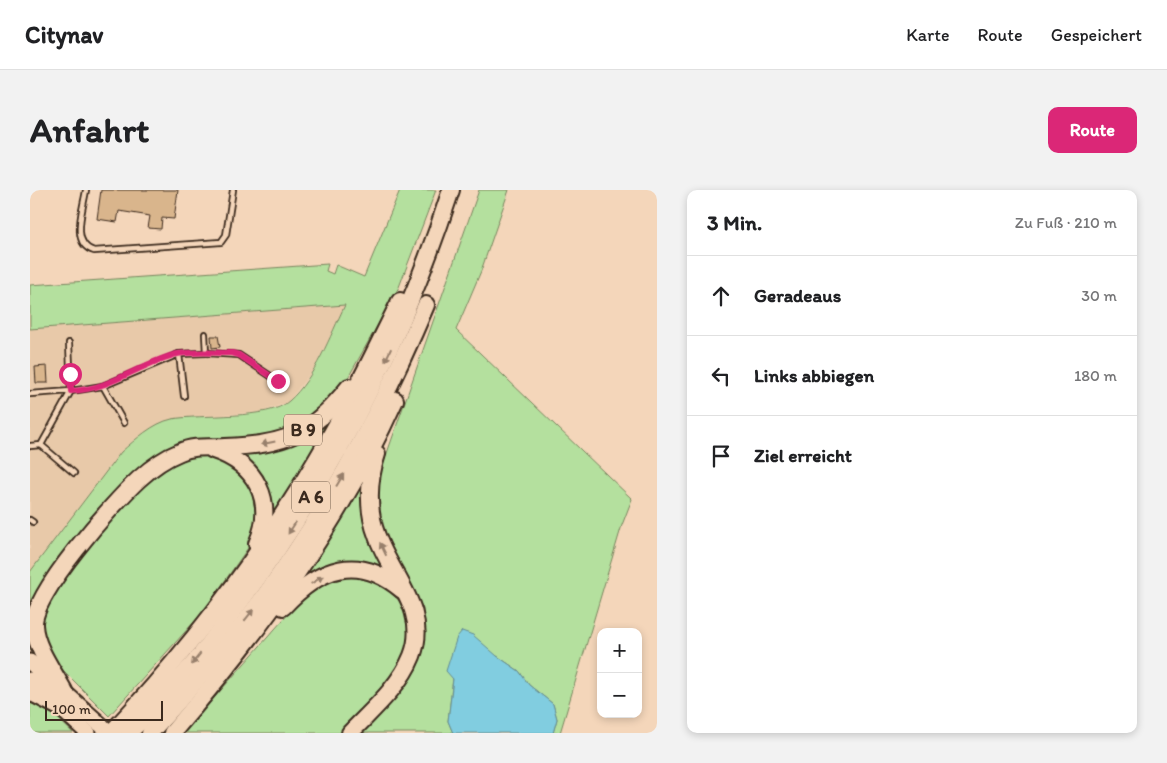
<!DOCTYPE html>
<html lang="de">
<head>
<meta charset="utf-8">
<style>
  :root { --surface:#fff; --page:#f2f2f2; --text:#202124; --muted:#757577; --line:#e0e0e0; --accent:#db2777 }
  body { margin:0; font-family:Itim,sans-serif; background:var(--page); color:var(--text) }
  .controls { position:absolute; right:15px; bottom:15px; display:grid; overflow:hidden; border-radius:10px; box-shadow:0 2px 8px #0003 }
  .controls button { width:45px; height:45px; display:grid; place-items:center; padding:0; border:0; border-bottom:1px solid var(--line); background:var(--surface); color:var(--text); font:25px sans-serif }
  .scale { position:absolute; left:15px; bottom:12px; width:118px; box-sizing:border-box; padding-left:5px; border:2px solid #3b2a1e; border-top:0; font-size:14px; line-height:18px; white-space:nowrap; color:#3b2a1e; -webkit-text-stroke:4px #f4d6ba; paint-order:stroke }
  .stop { position:absolute; width:15px; height:15px; margin:-11px; border:4px solid #db2777; border-radius:50%; background:#fff }
  .stop.end { background:#db2777; border-color:#fff; box-shadow:0 1px 5px #0008 }
  .list { margin:0; padding:0; list-style:none }
  h2 { display:flex; justify-content:space-between; align-items:center; height:65px; margin:0; padding:0 20px; font-size:21px }
  h2 small { font-size:16px; font-weight:400; color:var(--muted) }
  .list li { display:grid; grid-template-columns:32px 1fr auto; gap:15px; align-items:center; box-sizing:border-box; height:80px; padding:0 20px; border-top:1px solid var(--line) }
  .list b { display:block; font-size:19px; white-space:nowrap }
  .list em { font-size:16px; font-style:normal; color:var(--muted) }
  .icon { flex:none; width:28px; height:28px; fill:none; stroke:currentColor; stroke-width:2; stroke-linecap:round; stroke-linejoin:round }
  .map { position:relative; flex:none; width:627px; height:543px; overflow:hidden; border-radius:10px }
  header { display:flex; align-items:center; gap:30px; box-sizing:border-box; height:70px; padding:0 25px; background:var(--surface); border-bottom:1px solid var(--line) }
  header strong { font-size:24px }
  nav { display:flex; gap:28px; margin-inline-start:auto; font-size:18px }
  .intro { display:flex; align-items:center; justify-content:space-between; box-sizing:border-box; height:120px; padding:0 30px }
  h1 { margin:0; font-size:35px }
  .button { padding:12px 22px; border-radius:10px; background:var(--accent); color:#fff; font-size:18px; font-weight:700 }
  main { display:flex; gap:30px; padding:0 30px }
  aside { flex:1; background:var(--surface); border-radius:10px; box-shadow:0 2px 8px #0003 }
  .map>svg:first-child { display:block }
  .built { fill:#e8c9a9 }
  .green { fill:#b4e09e; stroke:#78855e }
  .water { fill:#81cde0; stroke:#658c92 }
  .building { fill:#d9b58c; stroke:#3b2a1e }
  .lines { fill:none; stroke-linecap:round; stroke-linejoin:round }
  .service-casing { stroke:#3b2a1e; stroke-width:8 }
  .trunk-casing { stroke:#3b2a1e; stroke-width:19 }
  .motorway-casing { stroke:#3b2a1e; stroke-width:20 }
  .service { stroke:#f4d6ba; stroke-width:4.5 }
  .trunk { stroke:#f4d6ba; stroke-width:15 }
  .motorway { stroke:#f4d6ba; stroke-width:16 }
  .oneway { fill:#98806c }
  .route { stroke:#db2777; stroke-width:6 }
  .labels { text-anchor:middle; stroke-width:4.5; stroke-linejoin:round; paint-order:stroke }
  .shield { fill:#f4d6ba; stroke:#725e4d; stroke-width:1 }
  .shield-label { font-size:18px; font-weight:bold; fill:#3b2a1e }
</style>
</head>
<body>
<header>
<strong>Citynav</strong>
<nav><a>Karte</a><a>Route</a><a>Gespeichert</a></nav>
</header>
<div class="intro"><h1>Anfahrt</h1><a class="button">Route</a></div>
<main>
<div class="map">
<svg width="627" height="543" viewBox="0 0 627 543">
  <rect width="100%" height="100%" fill="#f4d6ba"/>
  <filter id="ink" filterUnits="userSpaceOnUse"><feTurbulence type="fractalNoise" baseFrequency=".02" numOctaves="2"/><feDisplacementMap in="SourceGraphic" scale="10" xChannelSelector="R" yChannelSelector="G"/><feConvolveMatrix kernelMatrix="1 2 1 2 8 2 1 2 1" color-interpolation-filters="sRGB"/></filter>
  <g filter="url(#ink)">
    <path class="built" d="M316,115L284,179L258,212L232,222L141,229L109,246L91,262L0,382V139Z"/>
    <g class="green">
      <path d="M370,0H406L369,97L319,186L297,212L271,235L227,250L182,249L179,268L201,276L220,295L227,330L220,355L173,422L79,526L24,471L7,466L0,460V382L91,262C105,250 123,233 142,229C171,224 239,230 259,211C285,188 300,146 315,115L0,139V95L298,74L296,81L303,84L306,75L334,87Z"/>
      <path d="M449,0H479L451,81L426,140L602,309L592,335L530,543H523L527,529L523,514L499,495L489,481L467,466L423,488L418,531L423,543H330L381,487L395,449L393,419L350,333L349,286Z"/>
      <path d="M305,224L243,329L206,261Z"/>
      <path d="M336,284L359,378L271,391Z"/>
      <path d="M327,383L355,394L377,421L379,448L371,474L354,499L311,543H153L260,422L292,393Z"/>
      <path d="M0,507L16,517L43,543H0Z"/>
    </g>
    <path class="water" d="M432,441L443,445L467,466L489,481L499,495L523,514L527,529L523,543H423L418,531L423,489L416,481L427,447Z"/>
    <g class="building">
      <path d="M71,0H148L144,29L132,28L131,39L118,38L120,26L89,21L87,32L67,29Z"/>
      <path d="M181,146H188L190,157L182,158Z"/>
      <path d="M17,176L18,193H6L5,177Z"/>
    </g>
    <g class="lines">
      <g class="service-casing">
        <g id="service">
          <path d="M56,0C53,20 40,54 64,61L191,52L196,45L203,0"/>
          <path d="M176,163L209,165L248,191"/>
          <path d="M149,164L154,206"/>
          <path d="M73,196L94,233"/>
          <path d="M0,204L41,201L39,153"/>
          <path d="M11,255L44,283"/>
          <path d="M0,256L11,255L41,201L73,196L149,164L176,163L175,144"/>
          <path d="M0,330L3,332"/>
        </g>
      </g>
      <g class="trunk-casing">
        <g id="trunk">
          <path d="M0,472L80,543"/>
          <path d="M0,490L58,543"/>
        </g>
      </g>
      <g class="motorway-casing">
        <g id="motorway">
          <path d="M183,260C226,274 246,311 227,354"/>
          <path d="M253,417C290,377 328,363 372,400"/>
          <path d="M34,501C24,482 5,457 4,435C2,404 84,312 109,289C121,278 135,268 150,262C164,255 180,258 195,257C255,255 281,245 319,197"/>
          <path d="M0,502L31,518"/>
          <path d="M81,543C160,459 229,368 287,269C318,217 344,164 370,111"/>
          <path d="M99,543C120,521 141,499 161,476C177,458 190,438 205,419C301,292 372,151 421,0"/>
          <path d="M120,543C159,500 197,456 232,409C299,318 352,219 396,115"/>
          <path d="M142,543C230,441 310,333 365,210"/>
          <path d="M320,543C342,520 370,496 382,466C400,421 361,386 347,346C337,320 338,290 347,264"/>
        </g>
      </g>
      <use href="#service" class="service"/>
      <use href="#trunk" class="trunk"/>
      <use href="#motorway" class="motorway"/>
    </g>
    <defs><path id="oneway-solid" d="M-6-.8H1V-3.2L6.5 0L1 3.2V.8H-6Z" transform="scale(1.25)"/></defs>
    <g class="oneway">
      <use href="#oneway-solid" transform="translate(358 165) rotate(115)"/>
      <use href="#oneway-solid" transform="translate(238 253) rotate(168)"/>
      <use href="#oneway-solid" transform="translate(310 290) rotate(-59)"/>
      <use href="#oneway-solid" transform="translate(262 338) rotate(123)"/>
      <use href="#oneway-solid" transform="translate(353 359) rotate(-116)"/>
      <use href="#oneway-solid" transform="translate(287 390) rotate(-32)"/>
      <use href="#oneway-solid" transform="translate(219 425) rotate(-52)"/>
      <use href="#oneway-solid" transform="translate(166 469) rotate(128)"/>
    </g>
  </g>
  <g class="lines" filter="url(#ink)">
    <path class="route" d="M40,184L41,201C80,200 110,173 147,164C164,161 185,163 202,163L209,165L248,191"/>
  </g>
  <g class="labels">
    <g class="shield">
      <rect x="254" y="224.5" width="38" height="31" rx="4"/>
      <rect x="262" y="291.5" width="38" height="31" rx="4"/>
    </g>
    <g class="shield-label">
      <text x="273" y="246">B 9</text>
      <text x="281" y="313">A 6</text>
    </g>
  </g>
</svg>
<div class="controls">
<button>+</button>
<button>−</button>
</div>
<div class="scale">100 m</div>
<div class="stop" style="left:40px;top:184px"></div>
<div class="stop end" style="left:248px;top:191px"></div>
</div>
<aside>
<h2>3 Min.<small>Zu Fuß · 210 m</small></h2>
<ul class="list">
<li><svg class="icon" aria-label="ahead" viewBox="0 0 24 24"><path d="M12 20V5M6 11l6-6 6 6"/></svg><div><b>Geradeaus</b></div><em>30 m</em></li>
<li><svg class="icon" aria-label="left" viewBox="0 0 24 24"><path d="M17 20v-9H6M10 6l-5 5 5 5"/></svg><div><b>Links abbiegen</b></div><em>180 m</em></li>
<li><svg class="icon" aria-label="arrive" viewBox="0 0 24 24"><path d="M6 21V4h12l-3 4 3 4H6"/></svg><div><b>Ziel erreicht</b></div></li>
</ul>
</aside>
</main>
</body>
</html>
